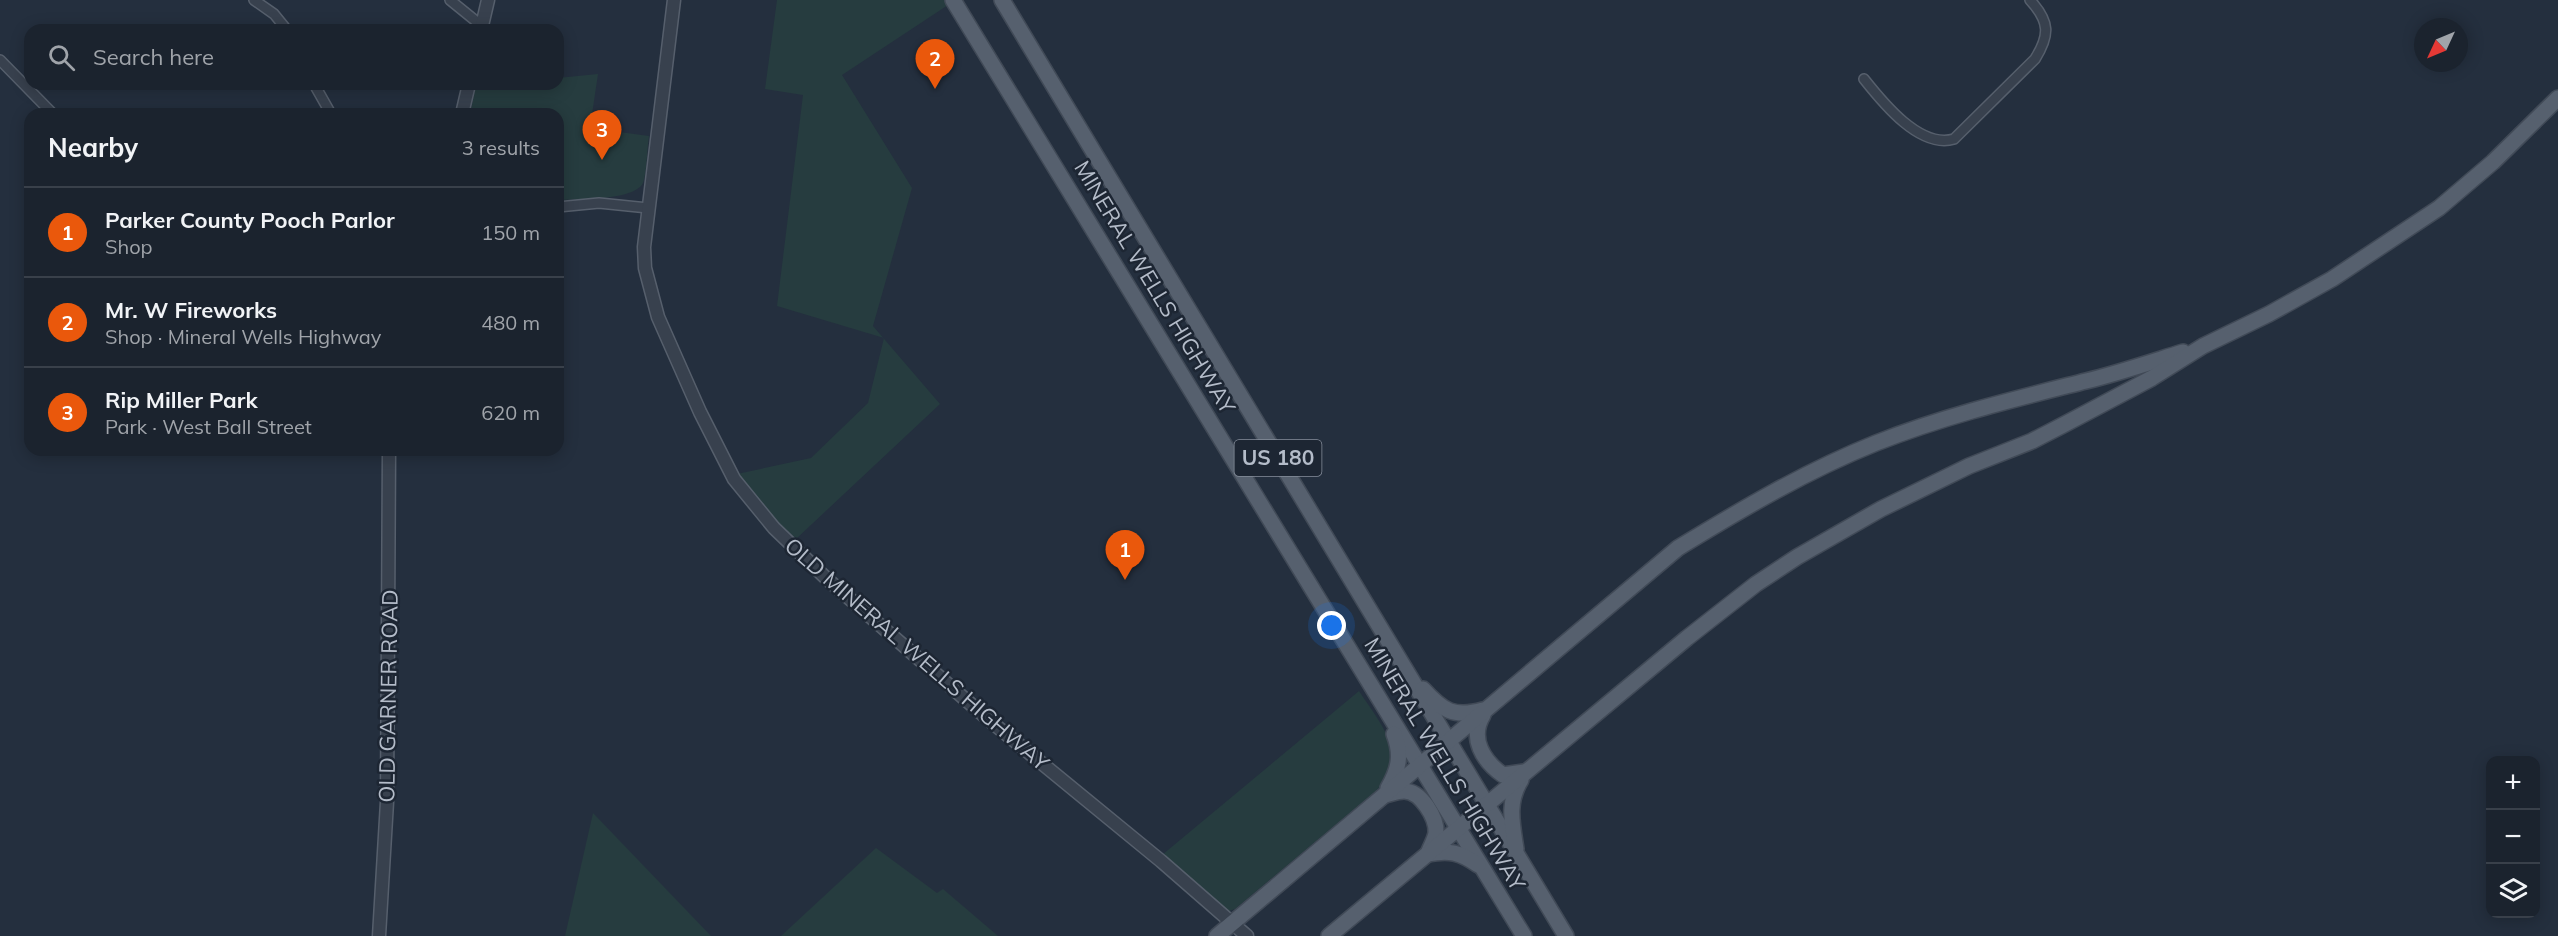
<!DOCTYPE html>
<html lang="en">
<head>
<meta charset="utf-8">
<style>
  :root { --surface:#1b232e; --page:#282f3a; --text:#f1f3f6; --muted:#a0a4aa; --line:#39404a; --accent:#ea580c }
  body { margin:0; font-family:Mulish,sans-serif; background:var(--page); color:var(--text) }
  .controls { position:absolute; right:18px; bottom:18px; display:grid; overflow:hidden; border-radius:12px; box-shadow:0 3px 15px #0003 }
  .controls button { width:54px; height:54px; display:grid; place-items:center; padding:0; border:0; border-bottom:2px solid var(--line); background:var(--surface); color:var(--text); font:30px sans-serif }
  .compass { position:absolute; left:2414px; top:18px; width:54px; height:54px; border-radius:50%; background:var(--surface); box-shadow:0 3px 15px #0003; rotate:226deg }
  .you { position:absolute; left:1332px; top:626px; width:21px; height:21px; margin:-15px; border:4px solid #fff; border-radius:50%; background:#1a73e8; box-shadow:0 0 0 9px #1a73e833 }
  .badge { display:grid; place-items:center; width:39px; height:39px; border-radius:50%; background:var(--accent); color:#fff; font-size:20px; font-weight:700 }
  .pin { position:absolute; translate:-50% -50px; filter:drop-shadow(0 2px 3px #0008) }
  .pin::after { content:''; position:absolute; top:32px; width:21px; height:18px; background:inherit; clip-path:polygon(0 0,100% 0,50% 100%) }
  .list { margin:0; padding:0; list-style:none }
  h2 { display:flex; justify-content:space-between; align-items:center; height:78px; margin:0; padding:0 24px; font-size:26px }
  h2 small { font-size:20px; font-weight:400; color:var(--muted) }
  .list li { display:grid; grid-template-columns:39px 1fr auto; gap:18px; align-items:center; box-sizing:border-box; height:90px; padding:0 24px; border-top:2px solid var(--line) }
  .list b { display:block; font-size:22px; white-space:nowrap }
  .list p { margin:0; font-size:20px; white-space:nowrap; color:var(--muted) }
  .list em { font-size:20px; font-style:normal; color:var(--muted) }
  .icon { flex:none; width:33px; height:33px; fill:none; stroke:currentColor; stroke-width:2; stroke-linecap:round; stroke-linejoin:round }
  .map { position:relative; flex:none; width:2558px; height:936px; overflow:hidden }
  .search { position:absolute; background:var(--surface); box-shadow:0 3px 15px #0003; left:24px; top:24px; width:540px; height:66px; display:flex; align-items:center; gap:15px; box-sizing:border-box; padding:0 21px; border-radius:18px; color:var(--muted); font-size:22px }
  .panel { position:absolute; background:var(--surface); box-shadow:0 3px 15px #0003; left:24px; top:108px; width:540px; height:348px; border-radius:18px }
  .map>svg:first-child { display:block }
  .green { fill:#263c3f }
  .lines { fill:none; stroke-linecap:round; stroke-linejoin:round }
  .minor-casing { stroke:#565f6c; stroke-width:12 }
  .tertiary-casing { stroke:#565f6c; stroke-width:15 }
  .primary-casing { stroke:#414a57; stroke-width:18 }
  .minor { stroke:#38414e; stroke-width:9 }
  .tertiary { stroke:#38414e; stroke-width:12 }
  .primary { stroke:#56606e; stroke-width:15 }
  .labels { text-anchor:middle; stroke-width:5; stroke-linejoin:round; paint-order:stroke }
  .shield { fill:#1d2633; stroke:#878f9c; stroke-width:1.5 }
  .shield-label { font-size:21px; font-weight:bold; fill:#b4bcc9 }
  .street-label { font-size:22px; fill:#b4bcc9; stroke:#1d2633 }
</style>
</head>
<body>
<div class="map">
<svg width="2558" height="936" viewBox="0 0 2558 936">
  <rect width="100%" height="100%" fill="#242f3e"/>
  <g class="green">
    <path d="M777,0H944L948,5L842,75L912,188L873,326L940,404L796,539L771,516L737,474L811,458L868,403L884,338L777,306L803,95L765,89Z"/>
    <path d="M598,74L590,128L649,136C647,148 647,173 643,183C634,201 576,199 558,200V114H470L476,86L558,84V78Z"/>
    <path d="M1359,691C1373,713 1401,744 1390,772C1387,779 1380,786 1376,791L1235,909L1229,911L1223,910L1162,855Z"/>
    <path d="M593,813L711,936H565Z"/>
    <path d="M876,848L937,893L943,889L998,936H781Z"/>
  </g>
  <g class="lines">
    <g class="minor-casing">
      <g id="minor">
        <path d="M254,0L274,14L287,30"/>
        <path d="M450,0L482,26"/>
        <path d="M0,60L53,114"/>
        <path d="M1864,79C1883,103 1920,149 1954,139L2035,59C2050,35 2050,22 2030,0"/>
        <path d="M314,84L331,114"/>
        <path d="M558,207L599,203L648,208"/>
      </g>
    </g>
    <g class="tertiary-casing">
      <g id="tertiary">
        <path d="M674,0L644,247L645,268L658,317L700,412L734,479L774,528L827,579L989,720L1161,861L1247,936"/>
        <path d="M481,30L488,0"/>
        <path d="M462,114L469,84"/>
        <path d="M379,936L387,802L389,450"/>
      </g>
    </g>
    <g class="primary-casing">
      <g id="primary">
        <path d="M953,0L1524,936"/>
        <path d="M1002,0L1566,936"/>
        <path d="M1423,689C1443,711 1454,718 1483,710"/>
        <path d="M1483,715C1469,738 1483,761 1503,775L1524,772"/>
        <path d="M1388,788C1399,769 1402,755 1394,734"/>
        <path d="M1385,795C1390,794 1398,791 1404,791C1421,791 1437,818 1436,833C1435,839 1431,846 1429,851"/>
        <path d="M1516,849C1512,823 1507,802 1521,780"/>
        <path d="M1428,854C1449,850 1460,852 1478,865"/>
        <path d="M1217,936L1678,548C1742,509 1806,471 1876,443C1944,416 2015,399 2086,381C2119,373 2151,362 2183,352"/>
        <path d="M1329,936L1687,638L1756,584L1797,557L1881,509L1969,466L2032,441L2065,424L2152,378L2203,346L2269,314L2332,279L2439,208L2493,162L2558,98"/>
      </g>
    </g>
    <use href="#minor" class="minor"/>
    <use href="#tertiary" class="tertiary"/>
    <use href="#primary" class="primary"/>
  </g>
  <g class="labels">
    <rect class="shield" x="1234.5" y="440" width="87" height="36" rx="4.5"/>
    <g class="shield-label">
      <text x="1278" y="465">US 180</text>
    </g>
    <g class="street-label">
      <text transform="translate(1155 287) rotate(59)" y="8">MINERAL WELLS HIGHWAY</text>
      <text transform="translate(917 654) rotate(41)" y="8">OLD MINERAL WELLS HIGHWAY</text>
      <text transform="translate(388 696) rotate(-89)" y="8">OLD GARNER ROAD</text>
      <text transform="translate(1445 764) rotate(59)" y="8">MINERAL WELLS HIGHWAY</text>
    </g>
  </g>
</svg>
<div class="controls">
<button>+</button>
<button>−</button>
<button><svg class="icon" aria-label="layers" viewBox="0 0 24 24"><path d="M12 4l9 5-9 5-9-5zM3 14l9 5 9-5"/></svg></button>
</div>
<svg class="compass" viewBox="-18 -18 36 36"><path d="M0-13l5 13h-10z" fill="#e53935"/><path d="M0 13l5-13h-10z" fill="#a0a4aa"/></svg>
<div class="you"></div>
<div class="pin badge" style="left:1125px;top:580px">1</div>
<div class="pin badge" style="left:935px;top:89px">2</div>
<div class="pin badge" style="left:602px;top:160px">3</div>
<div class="search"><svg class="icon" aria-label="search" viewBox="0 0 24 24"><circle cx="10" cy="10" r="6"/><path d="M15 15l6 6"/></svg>Search here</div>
<section class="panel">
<h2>Nearby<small>3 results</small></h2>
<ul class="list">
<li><span class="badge">1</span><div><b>Parker County Pooch Parlor</b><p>Shop</p></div><em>150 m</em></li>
<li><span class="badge">2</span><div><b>Mr. W Fireworks</b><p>Shop · Mineral Wells Highway</p></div><em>480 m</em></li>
<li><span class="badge">3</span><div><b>Rip Miller Park</b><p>Park · West Ball Street</p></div><em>620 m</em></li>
</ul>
</section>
</div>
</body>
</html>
